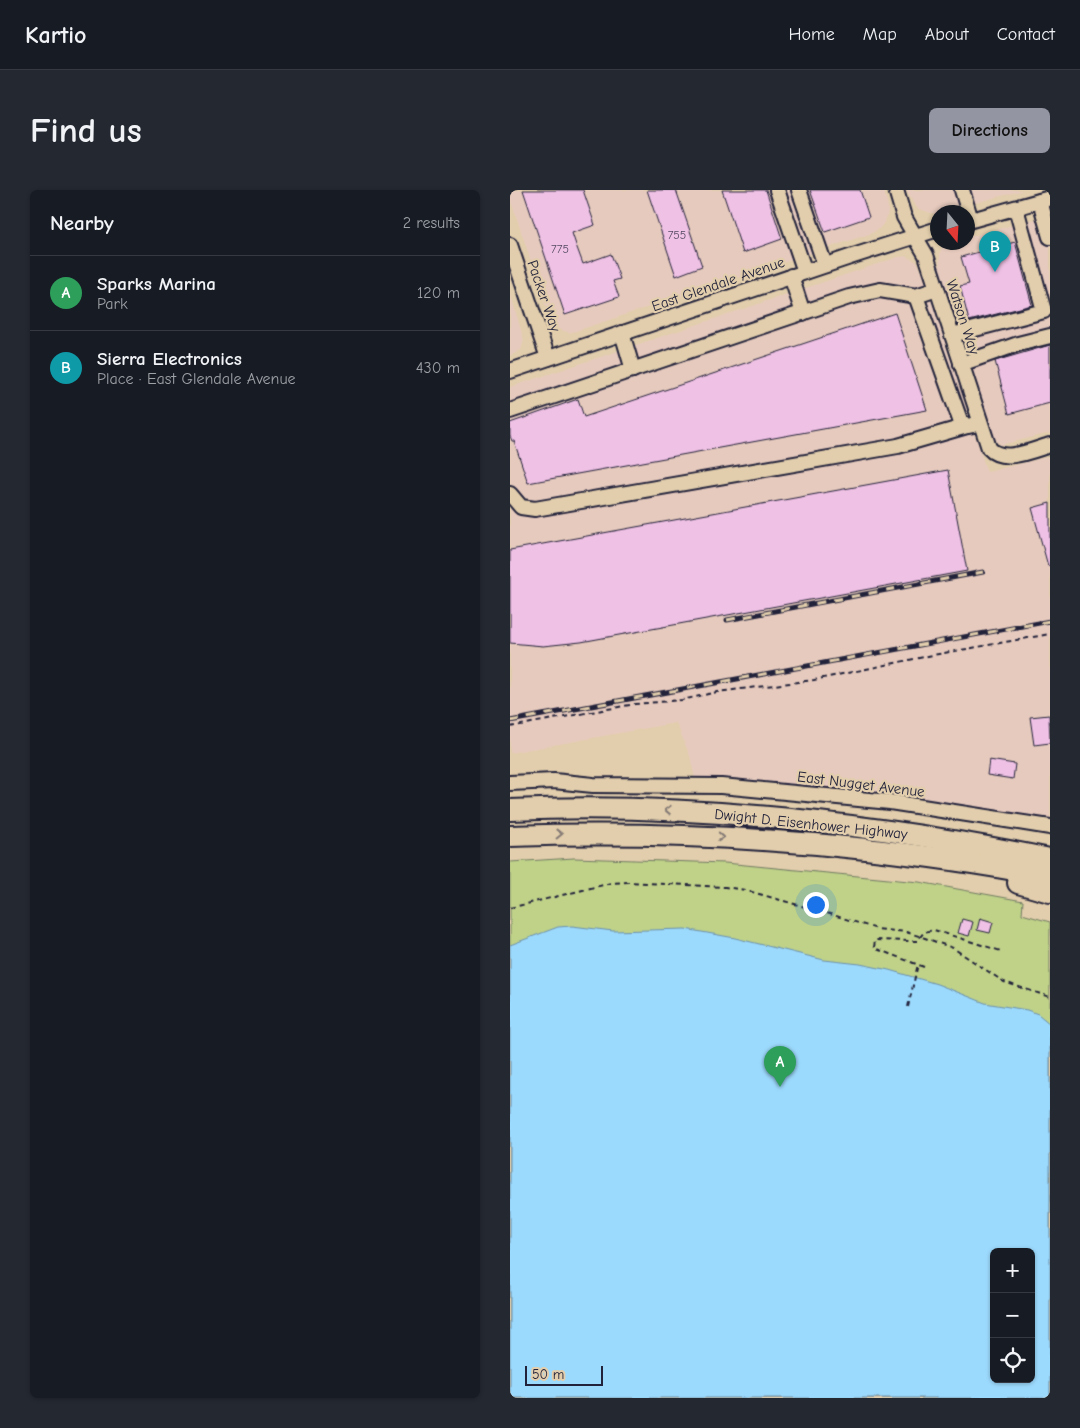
<!DOCTYPE html>
<html lang="en">
<head>
<meta charset="utf-8">
<style>
  :root { --surface:#171b24; --page:#242831; --text:#f1f3f6; --muted:#9ea1a6; --line:#363941; --accent:#9495a2 }
  body { margin:0; font-family:"Comic Neue",sans-serif; background:var(--page); color:var(--text) }
  .controls { position:absolute; right:15px; bottom:15px; display:grid; overflow:hidden; border-radius:8px; box-shadow:0 1px 4px #0004 }
  .controls button { width:45px; height:45px; display:grid; place-items:center; padding:0; border:0; border-bottom:1px solid var(--line); background:var(--surface); color:var(--text); font:25px sans-serif }
  .compass { position:absolute; left:420px; top:15px; width:45px; height:45px; border-radius:50%; background:var(--surface); box-shadow:0 1px 4px #0004; rotate:162deg }
  .scale { position:absolute; left:15px; bottom:12px; width:78px; box-sizing:border-box; padding-left:5px; border:2px solid #22223b; border-top:0; font-size:14px; line-height:18px; white-space:nowrap; color:#22223b; -webkit-text-stroke:4px #e2ceac; paint-order:stroke }
  .you { position:absolute; left:305px; top:714px; width:18px; height:18px; margin:-12px; border:4px solid #fff; border-radius:50%; background:#1a73e8; box-shadow:0 0 0 8px #1a73e833 }
  .badge { display:grid; place-items:center; width:32px; height:32px; border-radius:50%; background:var(--accent); color:#fff; font-size:16px; font-weight:700 }
  .pin { position:absolute; translate:-50% -41px; filter:drop-shadow(0 1px 2px #0008) }
  .pin::after { content:''; position:absolute; top:26px; width:18px; height:15px; background:inherit; clip-path:polygon(0 0,100% 0,50% 100%) }
  .list { margin:0; padding:0; list-style:none }
  h2 { display:flex; justify-content:space-between; align-items:center; height:65px; margin:0; padding:0 20px; font-size:21px }
  h2 small { font-size:16px; font-weight:400; color:var(--muted) }
  .list li { display:grid; grid-template-columns:32px 1fr auto; gap:15px; align-items:center; box-sizing:border-box; height:75px; padding:0 20px; border-top:1px solid var(--line) }
  .list b { display:block; font-size:19px; white-space:nowrap }
  .list p { margin:0; font-size:16px; white-space:nowrap; color:var(--muted) }
  .list em { font-size:16px; font-style:normal; color:var(--muted) }
  .icon { flex:none; width:28px; height:28px; fill:none; stroke:currentColor; stroke-width:2; stroke-linecap:round; stroke-linejoin:round }
  .map { position:relative; flex:none; width:540px; height:1208px; overflow:hidden; border-radius:8px }
  header { display:flex; align-items:center; gap:30px; box-sizing:border-box; height:70px; padding:0 25px; background:var(--surface); border-bottom:1px solid var(--line) }
  header strong { font-size:24px }
  nav { display:flex; gap:28px; margin-inline-start:auto; font-size:18px }
  .intro { display:flex; align-items:center; justify-content:space-between; box-sizing:border-box; height:120px; padding:0 30px }
  h1 { margin:0; font-size:35px }
  .button { padding:12px 22px; border-radius:8px; background:var(--accent); color:#111; font-size:18px; font-weight:700 }
  main { display:flex; gap:30px; padding:0 30px }
  aside { flex:1; background:var(--surface); border-radius:8px; box-shadow:0 1px 4px #0004 }
  .map>svg:first-child { display:block }
  .built { fill:#e6cabd }
  .green { fill:#bfd288; stroke:#707a62; fill-rule:evenodd }
  .water { fill:#9cdafd; stroke:#6b90af; fill-rule:evenodd }
  .building { fill:#efc1e4; stroke:#22223b }
  .lines { fill:none; stroke-linecap:round; stroke-linejoin:round }
  .minor-casing { stroke:#22223b; stroke-width:18 }
  .highway-casing { stroke:#22223b; stroke-width:24 }
  .path { stroke:#22223b; stroke-width:2; stroke-dasharray:5 4; stroke-linecap:butt }
  .minor { stroke:#e2ceac; stroke-width:14 }
  .highway { stroke:#e2ceac; stroke-width:20 }
  .rail-casing { stroke:#22223b; stroke-width:5 }
  .rail { stroke:#e2ceac; stroke-width:3; stroke-dasharray:9; stroke-linecap:butt }
  .oneway { stroke:#827874 }
  .labels { text-anchor:middle; stroke-width:4.5; stroke-linejoin:round; paint-order:stroke }
  .number-label { font-size:12px; fill:#554a65 }
  .street-label { font-size:15px; fill:#22223b; stroke:#e2ceac }
</style>
</head>
<body>
<header>
<strong>Kartio</strong>
<nav><a>Home</a><a>Map</a><a>About</a><a>Contact</a></nav>
</header>
<div class="intro"><h1>Find us</h1><a class="button">Directions</a></div>
<main>
<aside>
<h2>Nearby<small>2 results</small></h2>
<ul class="list">
<li><span class="badge" style="background:#2e9e5b">A</span><div><b>Sparks Marina</b><p>Park</p></div><em>120 m</em></li>
<li><span class="badge" style="background:#0f9aa8">B</span><div><b>Sierra Electronics</b><p>Place · East Glendale Avenue</p></div><em>430 m</em></li>
</ul>
</aside>
<div class="map">
<svg width="540" height="1208" viewBox="0 0 540 1208">
  <rect width="100%" height="100%" fill="#e2ceac"/>
  <filter id="ink" filterUnits="userSpaceOnUse"><feTurbulence type="fractalNoise" baseFrequency=".02" numOctaves="2"/><feDisplacementMap in="SourceGraphic" scale="10" xChannelSelector="R" yChannelSelector="G"/><feConvolveMatrix kernelMatrix="1 2 1 2 8 2 1 2 1" color-interpolation-filters="sRGB"/></filter>
  <g filter="url(#ink)">
    <g class="built">
      <path d="M0,0H374L378,16V23L375,32L369,39L360,44L60,143L48,139L40,129L0,8Z"/>
      <path d="M396,0H514L424,24L408,19L404,14Z"/>
      <path d="M540,25V243L491,255L484,249L482,242L429,80L430,63L432,57L438,53L458,52V47Z"/>
      <path d="M396,66L407,72L413,84L477,282L540,266V631L392,608L273,594L185,589L180,566L166,533L0,563V197L388,67Z"/>
      <path d="M0,102L14,150L11,160L0,166Z"/>
    </g>
    <path class="green" d="M64,668L215,673L409,692L513,711L512,724L540,732V1208H0V672ZM484,1062H521V1189H484Z"/>
    <path class="water" d="M62,736L103,741L175,739L225,748L314,770L350,774L379,780L427,794L475,813L517,820L528,824L540,834V1208H0V755L48,737ZM484,1062H521V1189H484Z"/>
    <g class="building">
      <path d="M13,0H73L85,35L62,43L66,55L73,74L101,64L110,89L103,91L109,107L55,125Z"/>
      <path d="M137,0H166L192,76L166,86Z"/>
      <path d="M212,0H256L272,49L233,63Z"/>
      <path d="M300,0H350L359,27L315,42Z"/>
      <path d="M505,52L522,115L459,131L450,96L459,94L451,67Z"/>
      <path d="M385,123L417,220L18,293L4,251H2L0,246V233L68,209L74,227Z"/>
      <path d="M540,155V213L499,224L485,171Z"/>
      <path d="M438,280L457,381L71,452L33,456L0,453V360Z"/>
      <path d="M540,313V376H538L522,318Z"/>
      <path d="M539,525L540,553L524,555L520,527Z"/>
      <path d="M479,570L505,574L503,589L477,585Z"/>
      <path d="M470,728L483,732L480,743L467,740Z"/>
      <path d="M452,729L463,732L459,746L448,743Z"/>
    </g>
    <g class="lines">
      <g class="minor-casing">
        <g id="minor">
          <path d="M267,0L295,82"/>
          <path d="M289,0L315,75"/>
          <path d="M386,0L394,27L416,65L479,258C493,274 523,260 540,255"/>
          <path d="M452,0L461,30"/>
          <path d="M530,11L540,47"/>
          <path d="M458,31L540,8"/>
          <path d="M0,55L38,168"/>
          <path d="M281,86L293,123"/>
          <path d="M406,106L450,230L457,236L463,235"/>
          <path d="M112,143L123,180"/>
          <path d="M442,145L534,121L506,18"/>
          <path d="M451,174L508,154L540,146"/>
          <path d="M0,181L343,66L428,39"/>
          <path d="M0,221L339,107L370,100L406,106L427,99"/>
          <path d="M0,304L11,317L25,319L388,256L457,236"/>
          <path d="M0,593L44,591L83,595L211,596L380,612L540,637"/>
        </g>
      </g>
      <g class="highway-casing">
        <g id="highway">
          <path d="M0,620C181,612 363,633 540,669"/>
          <path d="M0,646C119,642 238,646 356,659C417,666 480,674 540,687"/>
          <path d="M508,693L540,702"/>
        </g>
      </g>
      <g class="path">
        <path d="M0,537L125,514L172,510L207,502L304,490L423,465L540,444"/>
        <path d="M0,718L101,693L118,692L215,697L235,700L320,724L367,739L396,742L415,748L443,758L494,792L540,807"/>
        <path d="M414,777L364,758L365,750L403,751H407L414,742L424,740L491,761"/>
        <path d="M398,817L408,774"/>
      </g>
      <use href="#minor" class="minor"/>
      <use href="#highway" class="highway"/>
      <g class="rail-casing">
        <g id="rail">
          <path d="M217,430L473,382"/>
          <path d="M0,531L540,431"/>
        </g>
      </g>
      <use href="#rail" class="rail"/>
    </g>
    <defs><path id="oneway-chevron" d="M-2-3.5L2.5 0L-2 3.5" fill="none" stroke-width="1.6" stroke-linecap="round" stroke-linejoin="round" transform="scale(1.25)"/></defs>
    <g class="oneway">
      <use href="#oneway-chevron" transform="translate(158 620) rotate(-178)"/>
      <use href="#oneway-chevron" transform="translate(49 644) rotate(-1)"/>
      <use href="#oneway-chevron" transform="translate(211 647) rotate(4)"/>
    </g>
  </g>
  <g class="labels">
    <g class="number-label">
      <text x="167" y="49">755</text>
      <text x="50" y="63">775</text>
    </g>
    <g class="street-label">
      <text transform="translate(208 94) rotate(-19)" y="5">East Glendale Avenue</text>
      <text transform="translate(34 106) rotate(71)" y="5">Packer Way</text>
      <text transform="translate(453 127) rotate(72)" y="5">Watson Way</text>
      <text transform="translate(351 594) rotate(7)" y="5">East Nugget Avenue</text>
      <text transform="translate(301 634) rotate(6)" y="5">Dwight D. Eisenhower Highway</text>
    </g>
  </g>
</svg>
<div class="controls">
<button>+</button>
<button>−</button>
<button><svg class="icon" aria-label="locate" viewBox="0 0 24 24"><circle cx="12" cy="12" r="6"/><path d="M12 2v4M12 18v4M2 12h4M18 12h4"/></svg></button>
</div>
<svg class="compass" viewBox="-18 -18 36 36"><path d="M0-13l5 13h-10z" fill="#e53935"/><path d="M0 13l5-13h-10z" fill="#9ea1a6"/></svg>
<div class="scale">50 m</div>
<div class="you"></div>
<div class="pin badge" style="left:270px;top:897px;background:#2e9e5b">A</div>
<div class="pin badge" style="left:485px;top:82px;background:#0f9aa8">B</div>
</div>
</main>
</body>
</html>
